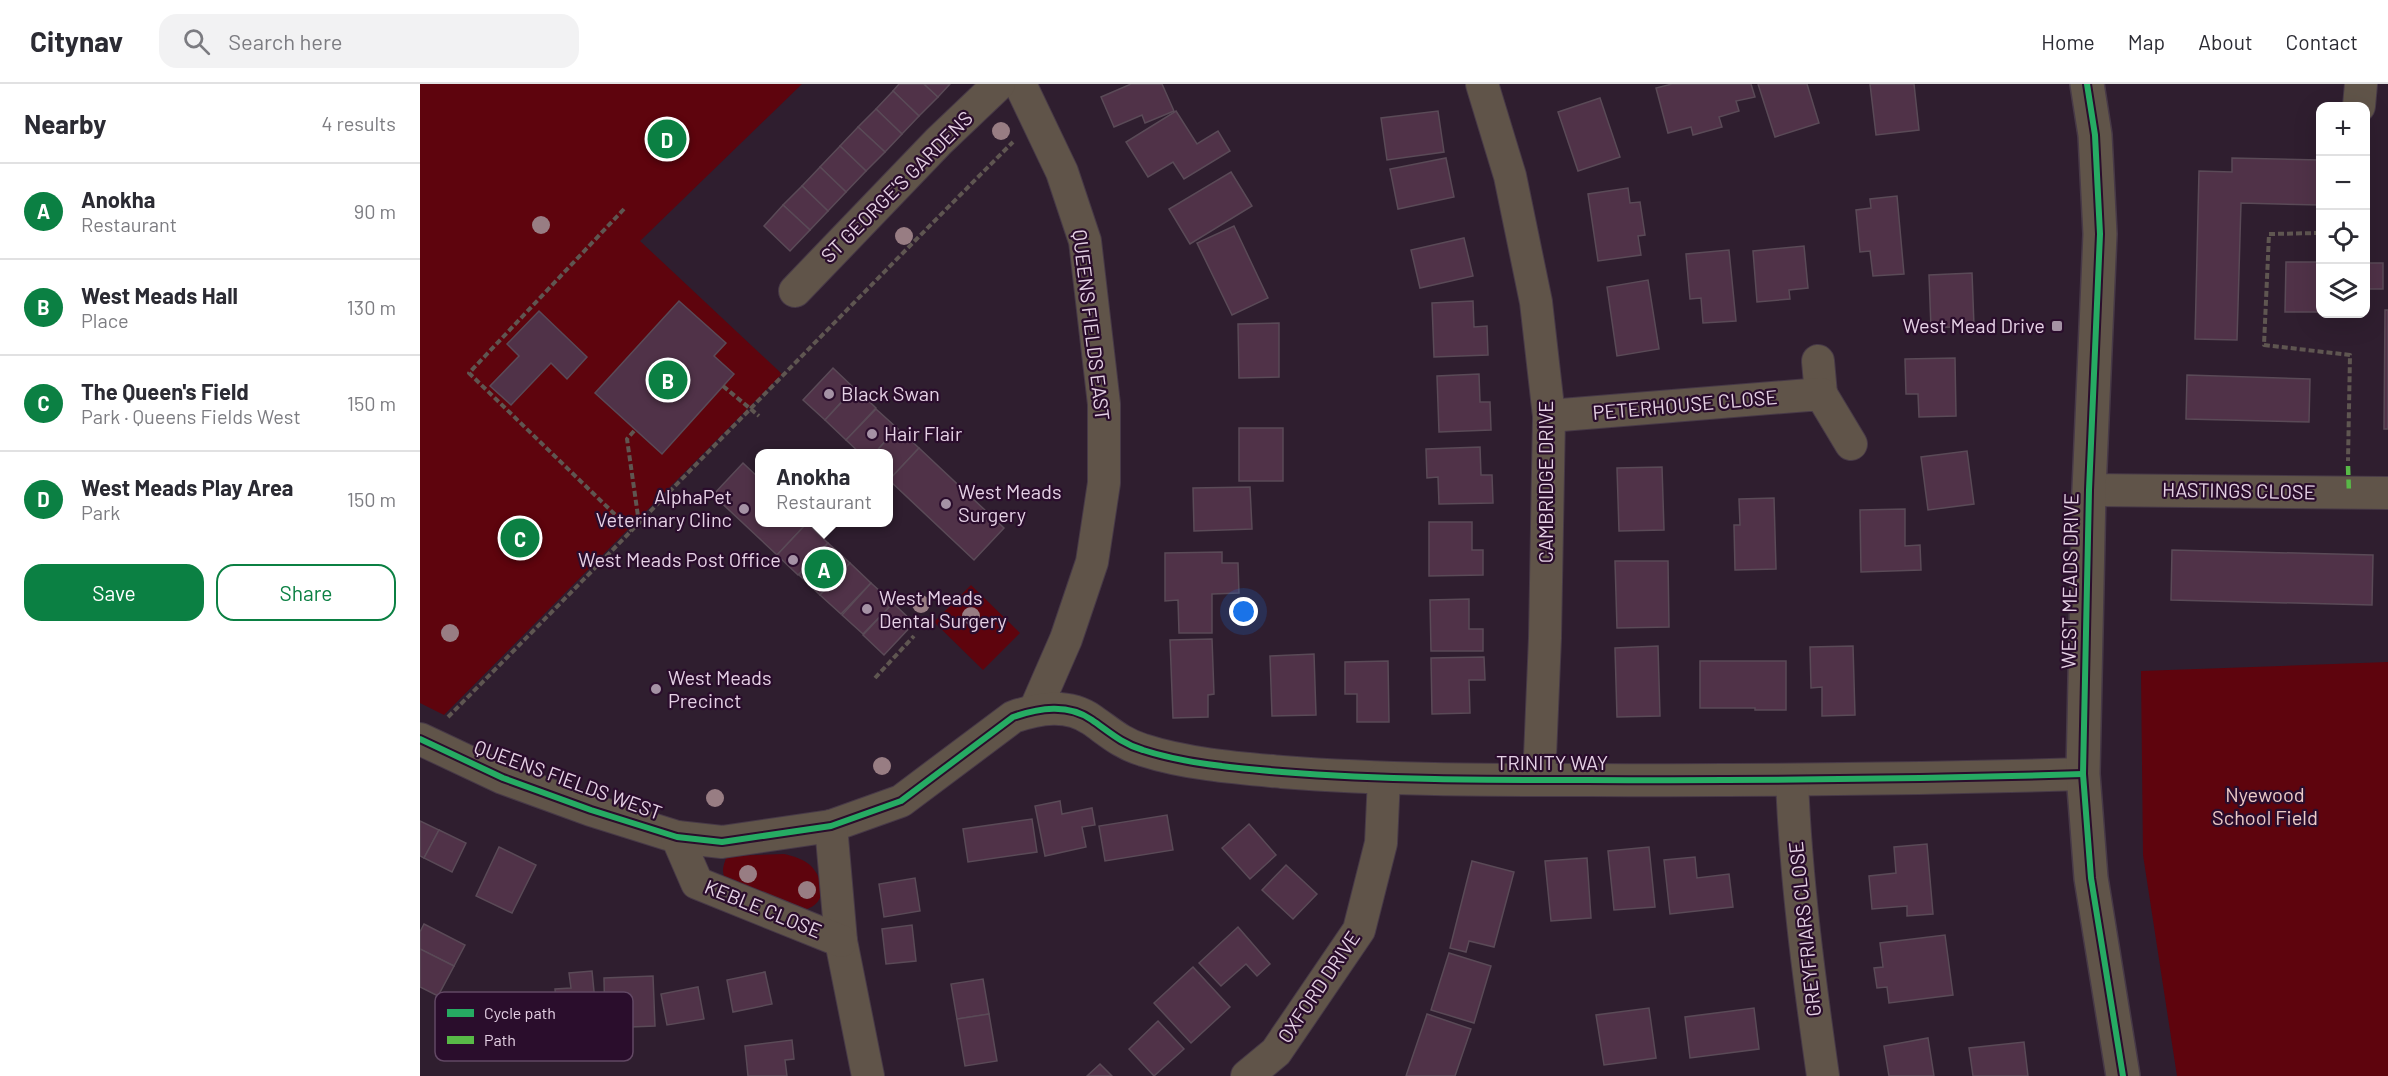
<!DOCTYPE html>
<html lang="en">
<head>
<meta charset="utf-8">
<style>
  :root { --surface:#fff; --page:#f2f2f3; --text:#2b2b33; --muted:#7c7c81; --line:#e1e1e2; --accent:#0b8043 }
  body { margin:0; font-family:Barlow,sans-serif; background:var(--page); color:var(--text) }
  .controls { position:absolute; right:18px; top:18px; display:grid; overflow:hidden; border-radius:12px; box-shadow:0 6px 24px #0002 }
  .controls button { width:54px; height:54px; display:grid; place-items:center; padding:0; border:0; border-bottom:2px solid var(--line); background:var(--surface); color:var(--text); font:30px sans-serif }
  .you { position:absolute; left:824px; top:528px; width:21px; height:21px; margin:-15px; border:4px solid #fff; border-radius:50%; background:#1a73e8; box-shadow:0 0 0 9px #1a73e833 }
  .badge { display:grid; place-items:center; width:39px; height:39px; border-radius:50%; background:var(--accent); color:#fff; font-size:20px; font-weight:700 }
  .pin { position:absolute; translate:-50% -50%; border:3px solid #fff; box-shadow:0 2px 6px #0006 }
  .popup { position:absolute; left:335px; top:365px; width:138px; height:78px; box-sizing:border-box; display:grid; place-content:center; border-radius:12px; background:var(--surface); filter:drop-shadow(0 2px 4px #0005); font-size:20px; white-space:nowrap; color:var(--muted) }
  .popup b { font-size:22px; color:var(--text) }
  .popup::after { content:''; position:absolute; left:50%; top:100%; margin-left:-12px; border:12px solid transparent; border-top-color:var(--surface) }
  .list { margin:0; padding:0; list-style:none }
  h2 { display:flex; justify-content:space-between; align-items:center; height:78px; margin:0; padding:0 24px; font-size:26px }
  h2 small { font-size:20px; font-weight:400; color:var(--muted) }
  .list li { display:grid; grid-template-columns:39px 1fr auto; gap:18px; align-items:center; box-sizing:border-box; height:96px; padding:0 24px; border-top:2px solid var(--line) }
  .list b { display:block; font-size:22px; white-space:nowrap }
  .list p { margin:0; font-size:20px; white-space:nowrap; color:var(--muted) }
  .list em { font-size:20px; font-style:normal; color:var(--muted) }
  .actions { display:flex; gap:12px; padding:18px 24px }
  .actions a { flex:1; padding:14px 0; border:2px solid var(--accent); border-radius:18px; text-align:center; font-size:21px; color:var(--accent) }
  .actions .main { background:var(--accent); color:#fff }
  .icon { flex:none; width:33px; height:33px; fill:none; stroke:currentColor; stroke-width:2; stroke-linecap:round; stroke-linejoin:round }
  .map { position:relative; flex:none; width:1968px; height:992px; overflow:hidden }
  header { display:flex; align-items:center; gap:36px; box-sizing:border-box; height:84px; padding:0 30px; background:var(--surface); border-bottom:2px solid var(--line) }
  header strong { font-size:28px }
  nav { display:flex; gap:33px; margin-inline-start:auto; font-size:21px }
  .search { width:420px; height:54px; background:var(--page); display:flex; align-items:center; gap:15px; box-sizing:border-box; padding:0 21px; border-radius:18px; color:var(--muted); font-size:22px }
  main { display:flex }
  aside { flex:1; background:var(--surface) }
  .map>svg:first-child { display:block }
  .green { fill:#5e040d }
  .building { fill:#503248; stroke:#5a4a57; stroke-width:1.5 }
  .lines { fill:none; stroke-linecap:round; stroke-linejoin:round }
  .minor-casing { stroke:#473947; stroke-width:34 }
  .tertiary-casing { stroke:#473947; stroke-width:36 }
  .path { stroke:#5f5651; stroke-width:4; stroke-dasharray:6 3; stroke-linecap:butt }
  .minor { stroke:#605449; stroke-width:32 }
  .tertiary { stroke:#605449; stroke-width:33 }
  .quiet { stroke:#58b947; stroke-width:4.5; stroke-dasharray:9 4.5; stroke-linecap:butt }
  .cycleway-casing { stroke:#2a0d2c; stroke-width:10 }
  .cycleway { stroke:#26ab63; stroke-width:6 }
  .tree { fill:#987d83 }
  .poi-dot { fill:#a592a5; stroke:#2a0d2c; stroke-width:2 }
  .labels { text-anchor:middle; stroke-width:4.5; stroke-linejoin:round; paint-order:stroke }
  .street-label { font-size:20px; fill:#e5d1e5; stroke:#2a0d2c }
  .poi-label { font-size:20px; fill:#e5d1e5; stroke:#2a0d2c; text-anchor:start }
  .park-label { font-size:20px; fill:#edcbc7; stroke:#2a0d2c }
  .key { fill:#2a0d2c; stroke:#624864; stroke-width:1.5 }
  .key-label { font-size:16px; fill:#e5d1e5 }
</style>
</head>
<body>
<header>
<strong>Citynav</strong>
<div class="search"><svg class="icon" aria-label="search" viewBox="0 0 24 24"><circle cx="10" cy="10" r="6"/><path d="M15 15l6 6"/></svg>Search here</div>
<nav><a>Home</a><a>Map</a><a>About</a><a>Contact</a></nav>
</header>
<main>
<aside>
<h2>Nearby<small>4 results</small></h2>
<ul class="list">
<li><span class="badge">A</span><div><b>Anokha</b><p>Restaurant</p></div><em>90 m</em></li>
<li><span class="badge">B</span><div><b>West Meads Hall</b><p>Place</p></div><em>130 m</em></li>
<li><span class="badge">C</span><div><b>The Queen's Field</b><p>Park · Queens Fields West</p></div><em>150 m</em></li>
<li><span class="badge">D</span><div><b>West Meads Play Area</b><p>Park</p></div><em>150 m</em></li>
</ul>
<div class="actions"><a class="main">Save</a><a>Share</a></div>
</aside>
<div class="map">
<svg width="1968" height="992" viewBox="0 0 1968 992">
  <rect width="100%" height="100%" fill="#2f1e2f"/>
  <g class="green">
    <path d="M0,0H382L220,157L362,290L24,631L0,619Z"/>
    <path d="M551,501L600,549L563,586L514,538Z"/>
    <path d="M1968,578V992H1757L1723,771L1721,587Z"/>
    <path d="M364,770C373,772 383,775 390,781C405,796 408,820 384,826L306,797C301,787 303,782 307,772Z"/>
  </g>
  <g class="building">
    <path d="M479,0H504L518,13L499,32L473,7Z"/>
    <path d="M504,0H530L518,13Z"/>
    <path d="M711,0H742L754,27L725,39L722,31L694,43L681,13Z"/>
    <path d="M1252,0H1331L1335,13L1316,17L1319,27L1299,33L1302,43L1273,51L1271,43L1248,49L1236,4Z"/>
    <path d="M1338,0H1387L1399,39L1355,53Z"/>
    <path d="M1450,0H1494L1499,46L1456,51Z"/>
    <path d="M473,7L499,32L482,50L456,25Z"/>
    <path d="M1180,14L1200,73L1158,87L1138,28Z"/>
    <path d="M456,25L482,50L465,68L438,43Z"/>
    <path d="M756,27L777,60L798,47L810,67L764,95L753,78L728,93L706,58Z"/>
    <path d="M1018,27L1024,68L967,76L961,34Z"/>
    <path d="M438,43L465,68L446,87L420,62Z"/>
    <path d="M420,62L446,87L426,108L400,83Z"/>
    <path d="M1026,74L1034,113L978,125L970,85Z"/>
    <path d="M1812,74L1900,76V121L1821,119L1817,256L1775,255L1779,87L1812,88Z"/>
    <path d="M400,83L426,108L408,127L382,102Z"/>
    <path d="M811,88L832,122L770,160L749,125Z"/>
    <path d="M382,102L408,127L390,146L363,121Z"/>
    <path d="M1208,104L1210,119L1220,118L1225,151L1218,152L1221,171L1178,177L1168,110Z"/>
    <path d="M1477,112L1484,190L1453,192L1450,167L1440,168L1436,126L1451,124L1450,115Z"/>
    <path d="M363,121L390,146L370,167L344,142Z"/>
    <path d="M814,142L848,214L812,231L777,159Z"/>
    <path d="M1044,154L1053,192L1000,204L991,166Z"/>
    <path d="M1384,162L1388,204L1369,206L1370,215L1337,218L1333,167Z"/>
    <path d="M1309,166L1316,237L1283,239L1281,214L1270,215L1266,170Z"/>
    <path d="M1866,178H1900V228H1865Z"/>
    <rect x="1946" y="179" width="17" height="26"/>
    <path d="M1552,189L1554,242L1511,244L1509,191Z"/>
    <path d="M1228,196L1239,265L1197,272L1187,203Z"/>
    <path d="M259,217L306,259L294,272L314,290L242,370L175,309Z"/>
    <path d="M1053,217L1054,243L1067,242L1068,271L1014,273L1012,219Z"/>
    <path d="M1965,226H1968V345H1964Z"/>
    <path d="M119,227L167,273L147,295L131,279L91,321L70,302L99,272L87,260Z"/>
    <path d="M859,239V293L819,294L818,240Z"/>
    <path d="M1535,274L1536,332L1499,333L1498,310H1486L1485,275Z"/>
    <path d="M413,284L434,304L405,336L383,316Z"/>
    <path d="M1059,290L1060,318H1070L1071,346L1019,348L1017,292Z"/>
    <path d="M1767,291L1890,295L1889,338L1766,335Z"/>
    <path d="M435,304L456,324L426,356L405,336Z"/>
    <path d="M456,325L477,344L454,370H441L426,356Z"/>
    <path d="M477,344L499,364L469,396L468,370H454Z"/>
    <rect x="819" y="344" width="44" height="53"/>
    <path d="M1060,363L1061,391H1072L1073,419L1019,420L1018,393L1007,394L1006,365Z"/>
    <path d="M499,364L584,444L554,476L469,396Z"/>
    <path d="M1547,367L1554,420L1508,426L1501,373Z"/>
    <path d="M323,379L340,395V438L387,439L357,471L293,411Z"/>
    <path d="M1242,383L1244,446L1199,447L1197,384Z"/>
    <path d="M830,403L832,445L774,447L773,404Z"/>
    <path d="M1354,414L1356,485L1315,486L1314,441H1320L1319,415Z"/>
    <path d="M1485,425V462L1500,461L1501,486L1441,488L1440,426Z"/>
    <path d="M1009,438H1052V466H1063V491L1009,492Z"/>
    <path d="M387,439L408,459L378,491L357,471Z"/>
    <path d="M408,459L430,479L400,511L379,491Z"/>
    <path d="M1752,466L1953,471L1952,521L1751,516Z"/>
    <path d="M802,468V479H818L819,509L792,510V549H759L758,516L745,517V469Z"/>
    <path d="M1195,477H1248L1249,543L1197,544Z"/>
    <path d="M430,479L451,499L421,530L400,511Z"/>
    <path d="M451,499L473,519L443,550L422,531Z"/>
    <path d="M1049,515V545H1063V567H1011L1010,516Z"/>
    <path d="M473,519L494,539L464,571L443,551Z"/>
    <path d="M792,555L794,610L788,611V633L753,634L750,556Z"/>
    <path d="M1238,562L1240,632L1197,633L1195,564Z"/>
    <path d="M1433,562L1435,631L1402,632V603L1391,604L1390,563Z"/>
    <path d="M894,570L896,631L852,632L850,572Z"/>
    <path d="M1064,573L1065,596H1049L1050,629L1012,630L1011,574Z"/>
    <path d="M968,577L969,638H937V610H925V578Z"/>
    <path d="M1280,577H1366V626H1335V624H1280Z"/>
    <path d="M640,717L642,730L672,724L675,741L662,743L666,763L625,772L615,722Z"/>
    <path d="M747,731L753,766L685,777L679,742Z"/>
    <path d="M612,735L617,768L548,778L543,745Z"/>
    <path d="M0,737L19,746L4,774L0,772Z"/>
    <path d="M829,740L856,771L830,795L802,764Z"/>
    <path d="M19,746L46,759L32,788L4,774Z"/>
    <path d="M1507,760L1513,830L1487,832V822L1452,825L1449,792L1476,789L1474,763Z"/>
    <path d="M79,763L116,781L92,829L56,812Z"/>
    <path d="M1229,763L1235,823L1194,826L1188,767Z"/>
    <path d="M1275,773L1277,794L1309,790L1313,823L1250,830L1244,776Z"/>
    <path d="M1167,774L1171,834L1131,837L1125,777Z"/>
    <path d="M1052,777L1094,788L1074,863L1049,857L1046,868L1030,864Z"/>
    <path d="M866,781L897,810L873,835L842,806Z"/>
    <path d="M495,794L500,827L464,833L459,800Z"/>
    <path d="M4,840L45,861L34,882L0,865V848Z"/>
    <path d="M492,841L496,877L466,880L462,845Z"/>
    <path d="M818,843L850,880L837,892L826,880L801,902L779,879Z"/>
    <path d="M1525,851L1533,911L1469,919L1467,903L1457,904L1454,884L1463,883L1460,859Z"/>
    <path d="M0,865L34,882L18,912L0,903Z"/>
    <path d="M1029,869L1071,882L1054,939L1011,926Z"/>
    <path d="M773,883L810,923L771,959L734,919Z"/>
    <path d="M172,887L177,938L138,942L135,905L151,904L149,889Z"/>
    <path d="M345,888L352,920L313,928L307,896Z"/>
    <path d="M233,892L235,942L185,944L184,894Z"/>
    <path d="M563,895L569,930L537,935L531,900Z"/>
    <path d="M278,903L284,935L247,941L241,910Z"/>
    <path d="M1229,924L1236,974L1184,981L1176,931Z"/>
    <path d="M1334,924L1339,965L1270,974L1265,933Z"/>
    <path d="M569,930L577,977L545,982L537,935Z"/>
    <path d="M1007,930L1051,945L1035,992H986Z"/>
    <path d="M738,937L764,965L734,992L709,965Z"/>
    <path d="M1508,954L1514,992H1469L1464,962Z"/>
    <path d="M372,956L374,975L365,976L367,992H328L325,962Z"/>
    <path d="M1604,958L1608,992H1553L1549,964Z"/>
    <path d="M680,980L692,992H667Z"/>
  </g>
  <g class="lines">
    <g class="minor-casing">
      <g id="minor">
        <path d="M600,0L642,88L665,157L684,320V399L672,478L646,555L615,626"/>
        <path d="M1062,0L1090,92L1116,218L1129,332L1125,554L1119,696"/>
        <path d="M1939,22L1941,0"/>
        <path d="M375,207L519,57L579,0"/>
        <path d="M1398,277L1401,310"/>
        <path d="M1129,332L1401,310L1431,360"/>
        <path d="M1669,406L1968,409"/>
        <path d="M0,655L83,694L171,726L257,753L302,758L411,742L481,717L593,633C619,624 648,619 672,636C688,647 702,660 723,666C766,680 817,684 862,688C964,696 1066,696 1167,696C1333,697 1498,695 1663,690"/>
        <path d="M1372,697C1376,797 1389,894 1403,992"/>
        <path d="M411,742L421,857L448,992"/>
        <path d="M257,753L277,799L421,857"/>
        <path d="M827,992L856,968L939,846L961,759L964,694"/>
      </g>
    </g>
    <g class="tertiary-casing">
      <path id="tertiary" d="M1667,0L1675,51L1680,150L1669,406L1663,690L1671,794L1703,992"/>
    </g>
    <g class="path">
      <path d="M204,125L49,289L212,447"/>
      <path d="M1900,149L1849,150L1844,261L1930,271L1928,377"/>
      <path d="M303,302L339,332"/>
      <path d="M214,347L207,355L219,439"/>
      <path d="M455,594L494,552"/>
      <path d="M28,633C218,442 403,248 593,58"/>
    </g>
    <use href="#minor" class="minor"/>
    <use href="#tertiary" class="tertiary"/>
    <path class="quiet" d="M1928,382L1929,409"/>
    <g class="cycleway-casing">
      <g id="cycleway">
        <path d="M1667,0L1675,51L1680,150L1669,406L1663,690L1671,794L1703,992"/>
        <path d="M0,655L83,694L171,726L257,753L302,758L411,742L481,717L593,633C619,624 648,619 672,636C688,647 702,660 723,666C766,680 817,684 862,688C964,696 1066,696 1167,696C1333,697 1498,695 1663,690"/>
      </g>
    </g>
    <use href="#cycleway" class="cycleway"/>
  </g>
  <g class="tree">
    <circle cx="581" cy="47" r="9"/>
    <circle cx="121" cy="141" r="9"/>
    <circle cx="484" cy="152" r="9"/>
    <circle cx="501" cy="520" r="9"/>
    <circle cx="551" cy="532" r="9"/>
    <circle cx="30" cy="549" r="9"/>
    <circle cx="462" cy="682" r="9"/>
    <circle cx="295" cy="714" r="9"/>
    <circle cx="328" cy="790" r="9"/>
    <circle cx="387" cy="806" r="9"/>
  </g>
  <g class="poi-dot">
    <rect x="1631" y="236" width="12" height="12" rx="3"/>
    <circle cx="409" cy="310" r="6"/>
    <circle cx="452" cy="350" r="6"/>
    <circle cx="526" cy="420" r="6"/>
    <circle cx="324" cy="425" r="6"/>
    <circle cx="373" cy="476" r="6"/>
    <circle cx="447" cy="525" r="6"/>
    <circle cx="236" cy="605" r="6"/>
  </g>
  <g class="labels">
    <g class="street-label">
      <text transform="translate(477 103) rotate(-45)" y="7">ST GEORGE'S GARDENS</text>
      <text transform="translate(671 241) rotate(83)" y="7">QUEENS FIELDS EAST</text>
      <text transform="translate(1265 321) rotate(-5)" y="7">PETERHOUSE CLOSE</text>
      <text transform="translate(1126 398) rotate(-90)" y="7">CAMBRIDGE DRIVE</text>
      <text transform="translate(1819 407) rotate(1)" y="7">HASTINGS CLOSE</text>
      <text transform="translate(1650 497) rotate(-89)" y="7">WEST MEADS DRIVE</text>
      <text x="1132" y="686">TRINITY WAY</text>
      <text transform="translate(148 696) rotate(20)" y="7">QUEENS FIELDS WEST</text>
      <text transform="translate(343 825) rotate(22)" y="7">KEBLE CLOSE</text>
      <text transform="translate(1385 845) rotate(-96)" y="7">GREYFRIARS CLOSE</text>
      <text transform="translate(899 903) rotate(-56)" y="7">OXFORD DRIVE</text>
    </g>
    <g class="poi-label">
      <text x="1625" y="249" text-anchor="end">West Mead Drive</text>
      <text x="421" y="317">Black Swan</text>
      <text x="464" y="357">Hair Flair</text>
      <text x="538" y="415">West Meads<tspan x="538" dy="23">Surgery</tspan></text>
      <text x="312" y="420" text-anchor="end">AlphaPet<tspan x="312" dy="23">Veterinary Clinc</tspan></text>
      <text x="361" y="483" text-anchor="end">West Meads Post Office</text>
      <text x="459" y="521">West Meads<tspan x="459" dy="23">Dental Surgery</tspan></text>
      <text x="248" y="601">West Meads<tspan x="248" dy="23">Precinct</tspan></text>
    </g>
    <g class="park-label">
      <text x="1845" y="718">Nyewood<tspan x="1845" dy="23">School Field</tspan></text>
    </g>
  </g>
  <rect x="15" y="908" width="198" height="69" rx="9" class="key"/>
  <rect x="27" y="925" width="27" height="8" fill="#26ab63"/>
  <rect x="27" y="952" width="27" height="8" fill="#58b947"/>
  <g class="key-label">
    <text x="64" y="935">Cycle path</text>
    <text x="64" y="962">Path</text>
  </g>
</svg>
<div class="controls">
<button>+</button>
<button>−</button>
<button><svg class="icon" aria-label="locate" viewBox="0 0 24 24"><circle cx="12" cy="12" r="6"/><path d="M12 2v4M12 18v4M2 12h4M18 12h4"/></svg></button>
<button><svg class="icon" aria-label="layers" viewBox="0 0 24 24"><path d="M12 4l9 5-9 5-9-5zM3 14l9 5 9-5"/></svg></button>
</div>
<div class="you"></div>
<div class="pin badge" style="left:404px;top:485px">A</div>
<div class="popup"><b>Anokha</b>Restaurant</div>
<div class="pin badge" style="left:248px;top:296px">B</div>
<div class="pin badge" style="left:100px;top:454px">C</div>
<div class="pin badge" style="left:247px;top:55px">D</div>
</div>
</main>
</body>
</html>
